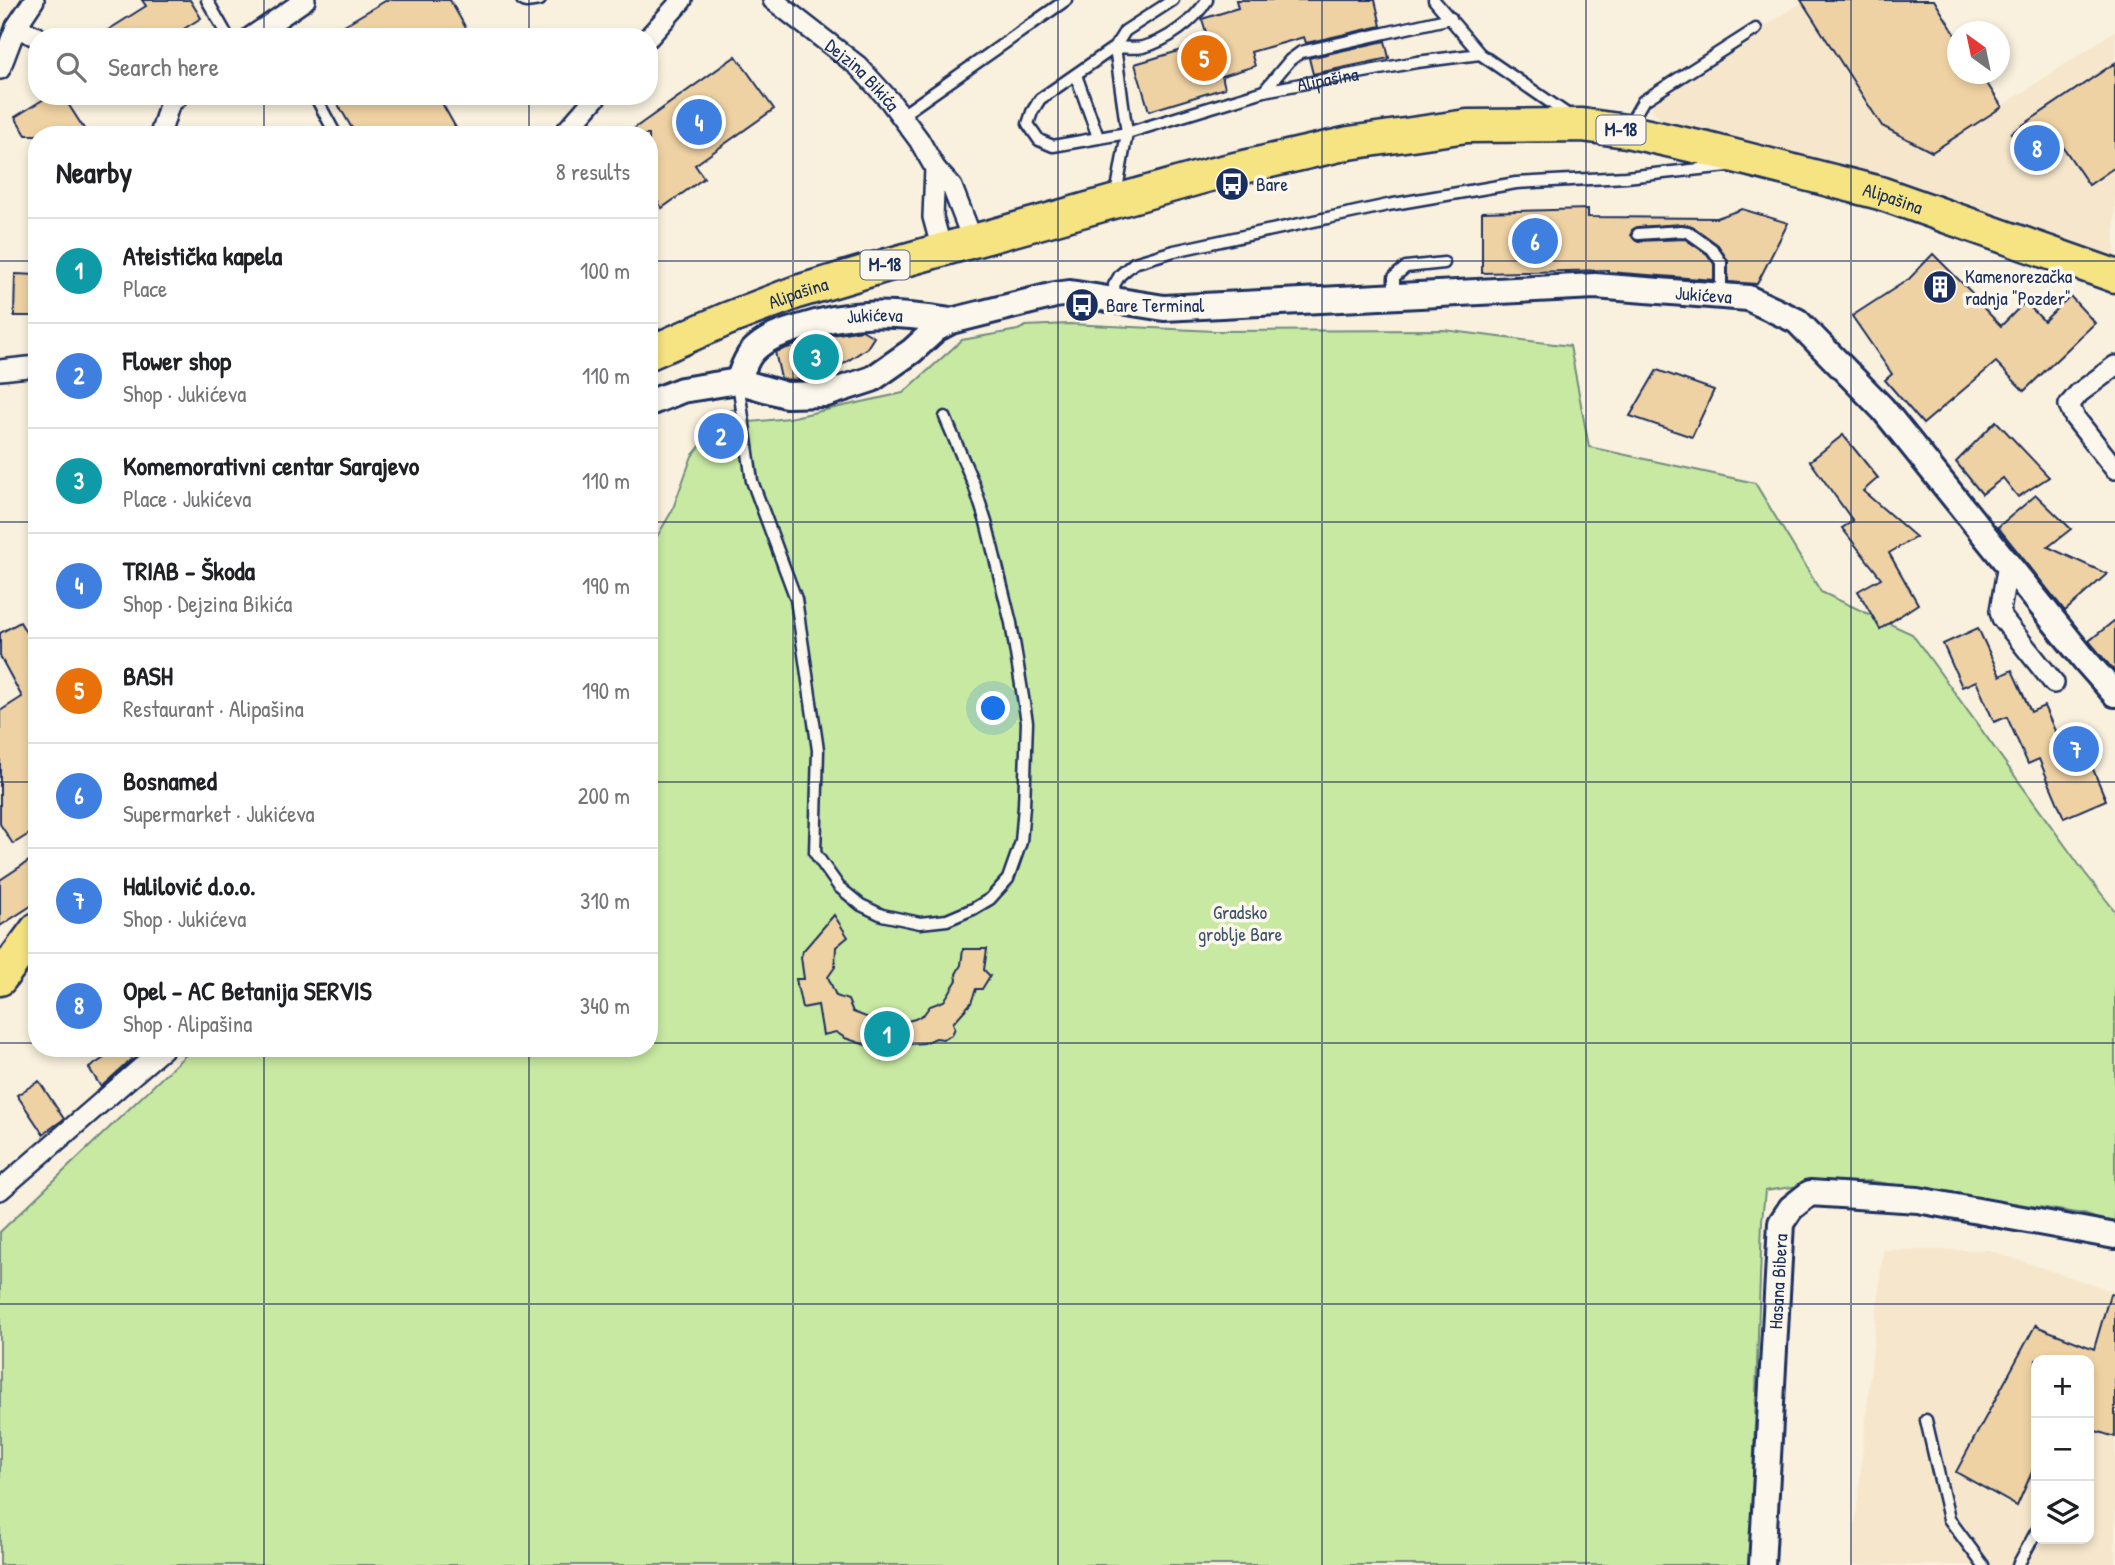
<!DOCTYPE html>
<html lang="en">
<head>
<meta charset="utf-8">
<style>
  :root { --surface:#fff; --page:#f2f2f2; --text:#202124; --muted:#757577; --line:#e0e0e0; --accent:#2563eb }
  body { margin:0; font-family:"Patrick Hand",sans-serif; background:var(--page); color:var(--text) }
  .controls { position:absolute; right:21px; bottom:21px; display:grid; overflow:hidden; border-radius:14px; box-shadow:0 4px 10px #0003 }
  .controls button { width:63px; height:63px; display:grid; place-items:center; padding:0; border:0; border-bottom:2px solid var(--line); background:var(--surface); color:var(--text); font:35px sans-serif }
  .compass { position:absolute; left:1947px; top:21px; width:63px; height:63px; border-radius:50%; background:var(--surface); box-shadow:0 4px 10px #0003; rotate:327deg }
  .you { position:absolute; left:994px; top:709px; width:24px; height:24px; margin:-18px; border:5px solid #fff; border-radius:50%; background:#1a73e8; box-shadow:0 0 0 10px #1a73e833 }
  .badge { display:grid; place-items:center; width:46px; height:46px; border-radius:50%; background:var(--accent); color:#fff; font-size:23px; font-weight:700 }
  .pin { position:absolute; translate:-50% -50%; border:4px solid #fff; box-shadow:0 2px 7px #0006 }
  .list { margin:0; padding:0; list-style:none }
  h2 { display:flex; justify-content:space-between; align-items:center; height:91px; margin:0; padding:0 28px; font-size:30px }
  h2 small { font-size:23px; font-weight:400; color:var(--muted) }
  .list li { display:grid; grid-template-columns:46px 1fr auto; gap:21px; align-items:center; box-sizing:border-box; height:105px; padding:0 28px; border-top:2px solid var(--line) }
  .list b { display:block; font-size:26px; white-space:nowrap }
  .list p { margin:0; font-size:23px; white-space:nowrap; color:var(--muted) }
  .list em { font-size:23px; font-style:normal; color:var(--muted) }
  .icon { flex:none; width:38px; height:38px; fill:none; stroke:currentColor; stroke-width:2; stroke-linecap:round; stroke-linejoin:round }
  .map { position:relative; flex:none; width:2115px; height:1565px; overflow:hidden }
  .search { position:absolute; background:var(--surface); box-shadow:0 4px 10px #0003; left:28px; top:28px; width:630px; height:77px; display:flex; align-items:center; gap:18px; box-sizing:border-box; padding:0 24px; border-radius:28px; color:var(--muted); font-size:26px }
  .panel { position:absolute; background:var(--surface); box-shadow:0 4px 10px #0003; left:28px; top:126px; width:630px; height:931px; border-radius:28px }
  .map>svg:first-child { display:block }
  .built { fill:#f6e7cc; fill-rule:evenodd }
  .green { fill:#c8e9a2; stroke:#728c80; stroke-width:2 }
  .building { fill:#efd2a3; stroke:#1b2f5e; stroke-width:2 }
  .lines { fill:none; stroke-linecap:round; stroke-linejoin:round }
  .service-casing { stroke:#1b2f5e; stroke-width:15 }
  .minor-casing { stroke:#1b2f5e; stroke-width:24 }
  .tertiary-casing { stroke:#1b2f5e; stroke-width:30 }
  .primary-casing { stroke:#1b2f5e; stroke-width:37 }
  .service { stroke:#fbf7ec; stroke-width:10 }
  .minor { stroke:#fbf7ec; stroke-width:19 }
  .tertiary { stroke:#fbf7ec; stroke-width:24 }
  .primary { stroke:#f6e381; stroke-width:32 }
  .grid { fill:none; stroke:#1b2f5e; stroke-width:2; stroke-opacity:0.55 }
  .labels { text-anchor:middle; stroke-width:7; stroke-linejoin:round; paint-order:stroke }
  .shield { fill:#fbf7ec; stroke:#5e6b89; stroke-width:2 }
  .shield-label { font-size:18px; font-weight:bold; fill:#1b2f5e }
  .street-label { font-size:19px; fill:#1b2f5e; stroke:#fbf7ec }
  .poi-label { font-size:19px; fill:#1b2f5e; stroke:#fbf7ec; text-anchor:start }
  .park-label { font-size:19px; fill:#3e546c; stroke:#fbf7ec }
</style>
</head>
<body>
<div class="map">
<svg width="2115" height="1565" viewBox="0 0 2115 1565">
  <rect width="100%" height="100%" fill="#f9f0dd"/>
  <filter id="ink" filterUnits="userSpaceOnUse"><feTurbulence type="fractalNoise" baseFrequency=".0143" numOctaves="2"/><feDisplacementMap in="SourceGraphic" scale="14" xChannelSelector="R" yChannelSelector="G"/><feConvolveMatrix kernelMatrix="1 2 1 2 8 2 1 2 1" color-interpolation-filters="sRGB"/></filter>
  <g filter="url(#ink)">
    <g class="built">
      <path d="M1806,0H1934L1957,37L1958,74H1981L2002,106L2115,31V266L1667,130L1647,101Z"/>
      <path d="M1883,1250H1988L2115,1292V1565H1851ZM2036,1360H2089V1539H2036Z"/>
    </g>
    <path class="green" d="M1069,324L1215,331L1444,330L1570,346L1589,447L1755,483L1821,592L1912,634L2085,873L2115,911V1225L2084,1214L1870,1181L1806,1185L1765,1191L1762,1221L1750,1565H0V1232L193,1048H649V550L672,511L692,456L729,411L745,405L751,422L789,418L903,393L962,340L1018,330L1026,326Z"/>
    <g class="building">
      <path d="M142,0H190L201,18L171,37H97L146,6Z"/>
      <path d="M387,0H450L471,37H324Z"/>
      <path d="M1236,0H1375L1381,26L1306,43L1304,37L1251,52L1255,66L1222,76L1225,88L1149,111L1135,64L1209,42L1202,19L1238,8Z"/>
      <path d="M1801,0H1934L1957,37V74H1981L2002,107L1932,152L1882,126Z"/>
      <path d="M1385,41L1389,58L1313,74L1309,58Z"/>
      <path d="M736,56L774,109L695,165L704,178L662,208L649,189V135H625Z"/>
      <path d="M2115,63V167L2089,185L2059,141L2030,161L2011,133Z"/>
      <path d="M49,96H63L88,135H26L15,117Z"/>
      <path d="M333,96H438L460,135H356Z"/>
      <path d="M1588,209V217L1717,218L1742,209L1788,223L1757,284L1728,282V261L1718,245L1692,226L1682,224L1637,227L1632,230L1631,235L1638,241L1685,239L1707,254L1714,264V280L1608,272V270L1482,273V212Z"/>
      <path d="M1933,254L1972,293L1971,295L2001,326L2025,302L2044,321L2070,296L2095,323L2024,391L1996,362L1923,424L1885,380L1892,374L1852,316L1909,279Z"/>
      <path d="M15,274L37,275V316H14Z"/>
      <path d="M862,330L874,337L867,348L822,378L788,380L781,378L775,352L820,337Z"/>
      <path d="M1657,370L1714,390L1692,437L1630,416Z"/>
      <path d="M1996,421L2049,477L2018,497L2003,478L1982,494L1956,462Z"/>
      <path d="M734,423L739,444L713,451L710,434Z"/>
      <path d="M1843,435L1878,478L1863,491L1916,537L1889,553L1918,604L1880,629L1858,591L1881,578L1842,528L1853,521L1810,461Z"/>
      <path d="M2036,495L2071,529L2048,547L2107,574L2065,611L1998,527Z"/>
      <path d="M2115,620V672L2089,641Z"/>
      <path d="M20,622L37,651V829L13,844L0,824V711L22,697L0,656V633Z"/>
      <path d="M1978,628L2000,676L2012,670L2031,712L2044,706L2067,758L2085,750L2106,800L2064,818L2039,759L2028,764L2007,717L1994,722L1976,681L1962,687L1943,644Z"/>
      <path d="M29,861L37,873V902L0,926V880Z"/>
      <path d="M834,915L848,937L836,947L835,967L828,977L836,996L848,1000L853,1012L879,1022L890,1019L904,1022L915,1019L924,1014L930,1006L944,1001L957,980L956,974L961,965L963,949H987L984,970L990,976L982,989H976L971,1003L953,1023L955,1028L952,1035L943,1039L936,1038L924,1043L900,1045L882,1061L875,1048L845,1038L836,1032L823,1035L818,1005L802,1008L796,979H804L801,957L803,951Z"/>
      <path d="M119,1048H125L132,1059L101,1087L89,1068Z"/>
      <path d="M39,1081L64,1119L43,1134L17,1095Z"/>
      <path d="M2110,1294L2115,1295V1437L2089,1429V1360H2036V1463L2017,1506L1956,1472L2036,1324V1326L2094,1349Z"/>
    </g>
    <g class="lines">
      <g class="service-casing">
        <g id="service">
          <path d="M207,0L228,37"/>
          <path d="M522,0L526,2L540,0"/>
          <path d="M1434,0L1480,54"/>
          <path d="M273,22L281,37"/>
          <path d="M1115,47L1127,133L1053,146L1039,140L1028,124L1032,112L1040,99L1115,47L1125,31L1173,0"/>
          <path d="M1115,47C1124,47 1134,49 1143,47C1167,41 1194,21 1207,0"/>
          <path d="M1076,75L1098,137"/>
          <path d="M1264,91L1290,60L1301,52L1451,18"/>
          <path d="M315,96L336,135"/>
          <path d="M902,115L1066,0"/>
          <path d="M1628,127L1643,101L1756,29"/>
          <path id="s1" d="M1116,195L1127,133L1264,91L1417,62L1480,54L1570,116"/>
          <path d="M1638,234L1681,231L1688,232L1712,249L1721,262V295"/>
          <path d="M1394,296V277L1406,267L1444,263"/>
          <path d="M1116,299L1114,285L1120,275L1134,263L1174,251L1388,205L1516,183L1626,177L1728,166"/>
          <path d="M738,382L752,481L796,599L818,750L815,853L839,887L861,905L882,915L920,923L947,920L973,909L990,899L1008,879L1021,842L1024,806L1027,722L1011,623L986,522L974,485L945,417"/>
          <path d="M1926,1420L1949,1519L1983,1565"/>
          <path d="M2018,1565L2036,1532"/>
        </g>
      </g>
      <g class="minor-casing">
        <g id="minor">
          <path id="s2" d="M773,0L858,66L890,101L919,140L935,168L952,187L973,241"/>
          <path d="M16,27L34,0"/>
          <path d="M251,37L305,0"/>
          <path d="M649,37L682,0"/>
          <path d="M0,69L16,27L37,37"/>
          <path d="M160,135L169,105L178,96"/>
          <path d="M563,135L597,96"/>
          <path d="M935,168L933,217L942,250"/>
          <path d="M2115,366L2079,393L2069,405L2075,418L2115,469"/>
          <path d="M0,370L37,366"/>
          <path d="M2008,564L2000,611L2002,618L2054,683"/>
          <path d="M0,1190L164,1048"/>
        </g>
      </g>
      <g class="tertiary-casing">
        <g id="tertiary">
          <path id="s3" d="M738,381C742,371 745,360 752,352C764,339 779,334 795,329C853,310 892,312 951,321"/>
          <path id="s4" d="M649,403L682,390L738,381L786,395L826,394L872,379L912,351L936,329L951,321L1055,295L1070,293L1164,308L1595,286L1748,298L1797,321L1883,409L2085,660L2115,694"/>
          <path id="s5" d="M1762,1565L1781,1223L1791,1208L1810,1193L1918,1200L2115,1236"/>
        </g>
      </g>
      <g class="primary-casing">
        <g id="primary">
          <path id="s6" d="M649,353L727,319L797,292L891,264L1213,174L1349,143L1467,126L1582,125L1626,131L1703,148L1880,193L2115,276"/>
          <path d="M0,979L37,929"/>
        </g>
      </g>
      <use href="#service" class="service"/>
      <use href="#minor" class="minor"/>
      <use href="#tertiary" class="tertiary"/>
      <use href="#primary" class="primary"/>
    </g>
  </g>
  <path class="grid" d="M264,0V37M529,0V37M793,0V1565M1058,0V1565M1322,0V1565M1586,0V1565M1851,0V1565M264,96V135M529,96V135M0,261H37M649,261H2115M0,522H37M649,522H2115M0,782H37M649,782H2115M0,1043H37M649,1043H2115M264,1048V1565M529,1048V1565M0,1304H2115"/>
  <defs>
    <g id="bus-disc" transform="scale(1.75)"><circle r="9.5" fill="#1b2f5e" stroke="#fbf7ec"/><path d="M-5-6H5V4H4V6H2V4H-2V6H-4V4H-5ZM-3.5-4V0h7V-4ZM-3.5 1.2v1.5H-2V1.2ZM2 1.2v1.5H3.5V1.2Z" fill="#fff"/></g>
    <g id="building-disc" transform="scale(1.75)"><circle r="9.5" fill="#1b2f5e" stroke="#fbf7ec"/><path d="M-4-6H4V6H1V3H-1V6H-4ZM-2.5-4.3h1.7v1.8h-1.7ZM.8-4.3h1.7v1.8H.8ZM-2.5-1h1.7V.8h-1.7ZM.8-1h1.7V.8H.8Z" fill="#fff"/></g>
  </defs>
  <g fill-rule="evenodd">
    <use href="#bus-disc" x="1232" y="184"/>
    <use href="#building-disc" x="1940" y="287"/>
    <use href="#bus-disc" x="1082" y="305"/>
  </g>
  <g class="labels">
    <g class="shield">
      <rect x="1596.5" y="115.5" width="49" height="29" rx="5"/>
      <rect x="860.5" y="250.5" width="49" height="29" rx="5"/>
    </g>
    <g class="shield-label">
      <text x="1621" y="136">M-18</text>
      <text x="885" y="271">M-18</text>
    </g>
    <g class="street-label">
      <text dy="7" stroke="none"><textPath href="#s2" startOffset="117">Dejzina Bikića</textPath></text>
      <text dy="7" stroke="none"><textPath href="#s1" startOffset="271">Alipašina</textPath></text>
      <text dy="7" stroke="none"><textPath href="#s6" startOffset="1286">Alipašina</textPath></text>
      <text dy="7" stroke="none"><textPath href="#s6" startOffset="161">Alipašina</textPath></text>
      <text dy="7" stroke="none"><textPath href="#s4" startOffset="1087">Jukićeva</textPath></text>
      <text dy="7" stroke="none"><textPath href="#s3" startOffset="163">Jukićeva</textPath></text>
      <text dy="7" stroke="none"><textPath href="#s5" startOffset="284">Hasana Bibera</textPath></text>
    </g>
    <g class="poi-label">
      <text x="1256" y="191">Bare</text>
      <text x="1965" y="283">Kamenorezačka<tspan x="1965" dy="22">radnja "Pozder"</tspan></text>
      <text x="1106" y="312">Bare Terminal</text>
    </g>
    <g class="park-label">
      <text x="1240" y="919">Gradsko<tspan x="1240" dy="22">groblje Bare</tspan></text>
    </g>
  </g>
</svg>
<div class="controls">
<button>+</button>
<button>−</button>
<button><svg class="icon" aria-label="layers" viewBox="0 0 24 24"><path d="M12 4l9 5-9 5-9-5zM3 14l9 5 9-5"/></svg></button>
</div>
<svg class="compass" viewBox="-18 -18 36 36"><path d="M0-13l5 13h-10z" fill="#e53935"/><path d="M0 13l5-13h-10z" fill="#757577"/></svg>
<div class="you"></div>
<div class="pin badge" style="left:887px;top:1034px;background:#0f9aa8">1</div>
<div class="pin badge" style="left:721px;top:436px;background:#3f7fe0">2</div>
<div class="pin badge" style="left:816px;top:357px;background:#0f9aa8">3</div>
<div class="pin badge" style="left:699px;top:122px;background:#3f7fe0">4</div>
<div class="pin badge" style="left:1204px;top:58px;background:#e8710a">5</div>
<div class="pin badge" style="left:1535px;top:241px;background:#3f7fe0">6</div>
<div class="pin badge" style="left:2076px;top:749px;background:#3f7fe0">7</div>
<div class="pin badge" style="left:2037px;top:148px;background:#3f7fe0">8</div>
<div class="search"><svg class="icon" aria-label="search" viewBox="0 0 24 24"><circle cx="10" cy="10" r="6"/><path d="M15 15l6 6"/></svg>Search here</div>
<section class="panel">
<h2>Nearby<small>8 results</small></h2>
<ul class="list">
<li><span class="badge" style="background:#0f9aa8">1</span><div><b>Ateistička kapela</b><p>Place</p></div><em>100 m</em></li>
<li><span class="badge" style="background:#3f7fe0">2</span><div><b>Flower shop</b><p>Shop · Jukićeva</p></div><em>110 m</em></li>
<li><span class="badge" style="background:#0f9aa8">3</span><div><b>Komemorativni centar Sarajevo</b><p>Place · Jukićeva</p></div><em>110 m</em></li>
<li><span class="badge" style="background:#3f7fe0">4</span><div><b>TRIAB - Škoda</b><p>Shop · Dejzina Bikića</p></div><em>190 m</em></li>
<li><span class="badge" style="background:#e8710a">5</span><div><b>BASH</b><p>Restaurant · Alipašina</p></div><em>190 m</em></li>
<li><span class="badge" style="background:#3f7fe0">6</span><div><b>Bosnamed</b><p>Supermarket · Jukićeva</p></div><em>200 m</em></li>
<li><span class="badge" style="background:#3f7fe0">7</span><div><b>Halilović d.o.o.</b><p>Shop · Jukićeva</p></div><em>310 m</em></li>
<li><span class="badge" style="background:#3f7fe0">8</span><div><b>Opel - AC Betanija SERVIS</b><p>Shop · Alipašina</p></div><em>340 m</em></li>
</ul>
</section>
</div>
</body>
</html>
